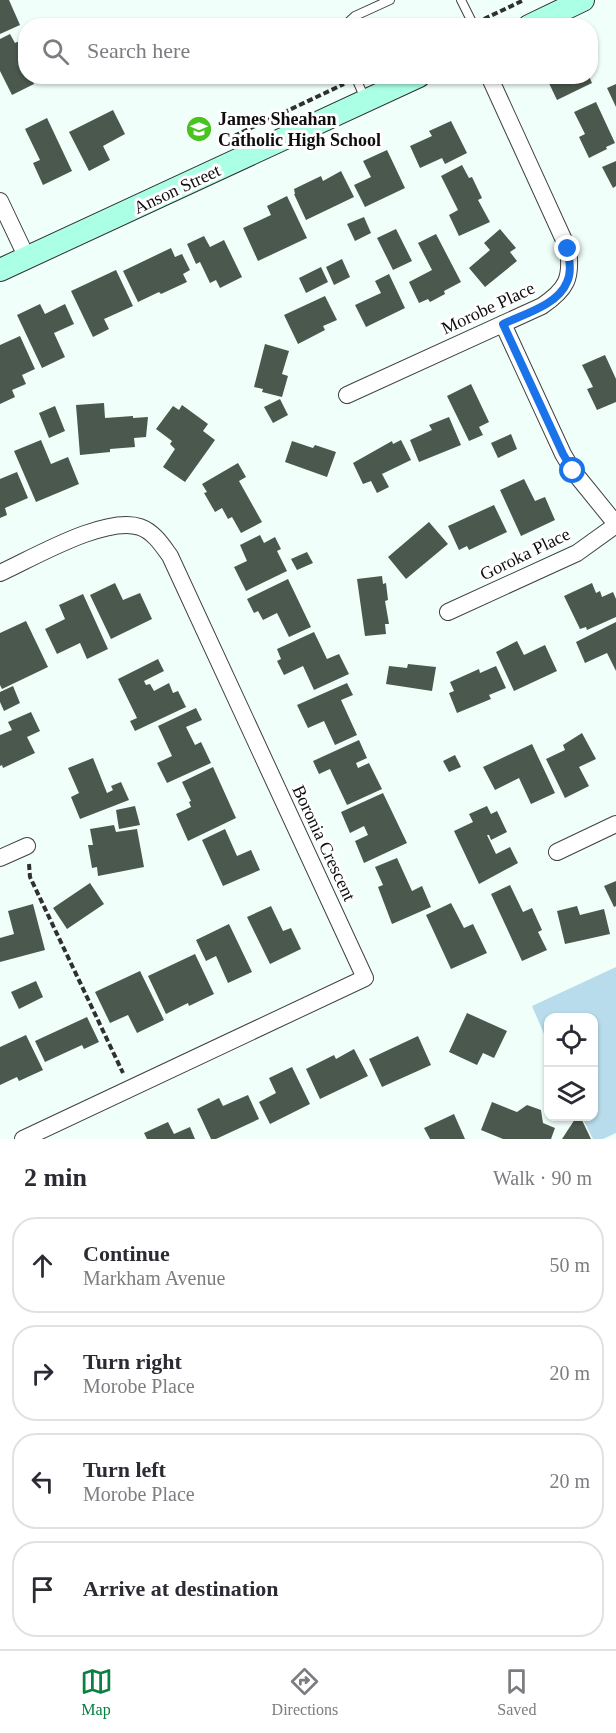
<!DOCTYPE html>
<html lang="en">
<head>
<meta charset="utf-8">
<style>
  :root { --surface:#fff; --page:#f7f7f7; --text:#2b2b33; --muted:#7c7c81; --line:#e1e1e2; --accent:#0b8043 }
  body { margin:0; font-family:"Times New Roman",serif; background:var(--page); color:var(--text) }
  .controls { position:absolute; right:18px; bottom:18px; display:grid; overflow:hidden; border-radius:12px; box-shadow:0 2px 4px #0004 }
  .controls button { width:54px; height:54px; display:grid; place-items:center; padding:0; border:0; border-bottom:2px solid var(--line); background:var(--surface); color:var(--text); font:30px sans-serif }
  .stop { position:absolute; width:18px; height:18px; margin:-14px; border:4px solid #1a73e8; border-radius:50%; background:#fff }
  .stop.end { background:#1a73e8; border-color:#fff; box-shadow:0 2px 6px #0008 }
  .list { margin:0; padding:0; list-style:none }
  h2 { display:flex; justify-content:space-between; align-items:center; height:78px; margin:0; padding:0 24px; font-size:26px }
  h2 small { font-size:20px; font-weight:400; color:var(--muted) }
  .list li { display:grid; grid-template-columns:39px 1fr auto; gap:18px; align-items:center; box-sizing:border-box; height:96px; margin:0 12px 12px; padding:0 12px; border:2px solid var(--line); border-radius:24px }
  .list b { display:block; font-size:22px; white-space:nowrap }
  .list p { margin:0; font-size:20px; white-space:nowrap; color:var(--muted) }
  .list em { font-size:20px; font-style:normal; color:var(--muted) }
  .icon { flex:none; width:33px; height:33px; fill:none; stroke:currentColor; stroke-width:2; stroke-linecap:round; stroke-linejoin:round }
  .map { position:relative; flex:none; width:616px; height:1139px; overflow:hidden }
  .search { position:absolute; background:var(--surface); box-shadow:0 2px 4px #0004; left:18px; right:18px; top:18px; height:66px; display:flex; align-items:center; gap:15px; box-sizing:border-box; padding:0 21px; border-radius:24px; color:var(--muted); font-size:22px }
  .sheet { height:510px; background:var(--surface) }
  nav { display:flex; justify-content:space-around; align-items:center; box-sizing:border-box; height:84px; border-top:2px solid var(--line); background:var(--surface); font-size:16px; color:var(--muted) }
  nav a { display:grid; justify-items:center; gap:3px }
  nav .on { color:var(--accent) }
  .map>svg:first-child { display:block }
  .green { fill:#b8dceb }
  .building { fill:#4a584d }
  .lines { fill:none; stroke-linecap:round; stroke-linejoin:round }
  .lane-casing { stroke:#414141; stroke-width:10 }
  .street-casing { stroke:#414141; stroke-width:18 }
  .secondary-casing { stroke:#303030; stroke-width:24 }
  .path { stroke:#303030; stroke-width:4; stroke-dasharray:6 3; stroke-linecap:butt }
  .lane { stroke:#fff; stroke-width:8 }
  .street { stroke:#fff; stroke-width:16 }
  .secondary { stroke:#abffe5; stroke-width:22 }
  .route { stroke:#1a73e8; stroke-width:8 }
  .labels { text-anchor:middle; stroke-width:6; stroke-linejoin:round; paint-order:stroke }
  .poi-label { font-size:18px; font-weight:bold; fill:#0e0e0e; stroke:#fff; text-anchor:start }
  .street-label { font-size:18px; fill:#0e0e0e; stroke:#fff }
</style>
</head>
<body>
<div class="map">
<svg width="616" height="1139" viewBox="0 0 616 1139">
  <rect width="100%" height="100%" fill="#f0fff9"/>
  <path class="green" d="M616,967V1133L603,1139H593L582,1117L594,1116V1017H548V1043L532,1006Z"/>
  <g class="building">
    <path d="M0,0H9L20,25L0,34Z"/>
    <path d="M10,34L15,43L26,38V76H31L34,84L12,95L0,71V39Z"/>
    <path d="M553,76H589L592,83L557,100L547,79Z"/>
    <path d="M616,84V107L607,88Z"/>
    <path d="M596,102L615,143L606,147L607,149L589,158L579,137L585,134L574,112Z"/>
    <path d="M113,110L125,134L103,146L110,160L89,171L69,132Z"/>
    <path d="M47,118L72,171L43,185L33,163L40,160L25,129Z"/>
    <path d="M451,121L467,153L445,164L442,158L420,168L410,146L432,136L429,131Z"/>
    <path d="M387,150L405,188L365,207L354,185L371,177L363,161Z"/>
    <path d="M616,161V186L613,188L602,167Z"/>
    <path d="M462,165L469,178L472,177L482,198L478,200L490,222L459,236L449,215L458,210L441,176Z"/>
    <path d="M341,171L354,197L306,220L294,194H295L294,189L321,176L323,181Z"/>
    <path d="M287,196L307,238L258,261L243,228L271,215L267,206Z"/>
    <path d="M364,217L371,233L355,241L347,224Z"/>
    <path d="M396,229L412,261L393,270L377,238Z"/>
    <path d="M500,229L516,248L510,252L517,261L485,287L469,268L490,250L484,243Z"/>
    <path d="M436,234L461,282L444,291L445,294L430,302L428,299L419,303L409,282L432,270L418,243Z"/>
    <path d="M204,236L210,247L224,240L242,277L220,288L216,280L210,283L200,262L196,264L187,244Z"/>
    <path d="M171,248L175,257L182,254L190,270L183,274L187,282L161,294L159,292L138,302L123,271Z"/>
    <path d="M342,259L350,277L334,285L326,267Z"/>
    <path d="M321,267L328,282L306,293L299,278Z"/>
    <path d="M116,270L133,306L104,319L109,329L93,337L71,291Z"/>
    <path d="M389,274L405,308L366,327L355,305L381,293L375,281Z"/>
    <path d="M325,296L337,320L323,326L325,330L298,344L284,315Z"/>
    <path d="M40,304L45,314L65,304L74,324L54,333L65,357L42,368L17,315Z"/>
    <path d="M20,336L35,369L22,375L26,384L12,390L15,397L0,404V345Z"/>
    <path d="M265,344L289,351L282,374L288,376L282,397L262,392L263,389L254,387Z"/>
    <path d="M605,355L616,379V402L597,410L587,389L593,387L582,365Z"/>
    <path d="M471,384L489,422L479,427L483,435L469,441L447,396Z"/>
    <path d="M280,399L288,415L273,423L264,407Z"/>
    <path d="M104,403L105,418L133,416V418L148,417L146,437L134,438L135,447L110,449V452L80,455L76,405Z"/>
    <path d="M182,405L208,424L203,431L215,440L185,482L163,467L175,449L170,444L172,441L156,429L173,406L179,410Z"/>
    <path d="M55,406L65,431L49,438L39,413Z"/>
    <path d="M449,417L461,445L419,462L410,440L432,430L429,425Z"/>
    <path d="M511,434L517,449L498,458L491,443Z"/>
    <path d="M41,440L51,464L68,457L79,484L36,502L14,451Z"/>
    <path d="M401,440L411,460L382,474L389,487L377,493L371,481L363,484L353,463L392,441L393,444Z"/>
    <path d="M292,441L313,448L315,445L336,452L327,477L285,462Z"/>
    <path d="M238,463L246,477L239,481L262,522L241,533L232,517L228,519L222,508L215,512L204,493L207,492L202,484Z"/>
    <path d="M17,472L28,498L5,508L7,515L0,518V479Z"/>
    <path d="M524,479L535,501L545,497L555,520L521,536L500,490Z"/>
    <path d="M494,505L507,532L469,550L467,546L459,550L448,526Z"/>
    <path d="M429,522L448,544L406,579L388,557Z"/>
    <path d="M260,535L264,543L275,537L281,549L277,551L287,571L246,591L234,567L247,561L240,545Z"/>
    <path d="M307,552L313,563L297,570L291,559Z"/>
    <path d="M382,576L383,584L386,583L388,600L385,601L389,624H385L386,634L365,636L357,579Z"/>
    <path d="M288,579L311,627L289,637L277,613L263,620L258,611L254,613L247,599Z"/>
    <path d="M115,583L123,600L140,593L152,619L111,639L90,595Z"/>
    <path d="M592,583L596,593L600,591L602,597L613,592L616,599V617L587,630L586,627L580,629L564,596Z"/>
    <path d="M83,594L108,649L87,659L80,643L57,654L45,629L65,619L59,605Z"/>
    <path d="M26,621L48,667L2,689L0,685V633Z"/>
    <path d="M616,622V671L607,653L585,663L576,642Z"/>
    <path d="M314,632L327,659L339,654L349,674L314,690L303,666L284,675L277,661L281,659L277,649Z"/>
    <path d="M517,641L524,655L545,645L557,671L514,691L496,652Z"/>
    <path d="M158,659L164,671L144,681L146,685L150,684L154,691L169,683L173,693L178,691L186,707L135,731L130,721L137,718L118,679Z"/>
    <path d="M408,664L436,667L432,691L386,684L389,666L407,668Z"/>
    <path d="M496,666L506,688L489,695L491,699L457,713L449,693L454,691L450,682L479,669L480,673Z"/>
    <path d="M347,683L353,695L341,700L357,735L335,745L324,721L308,728L297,705Z"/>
    <path d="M13,686L20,703L4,711L0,702V692Z"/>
    <path d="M196,708L202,720L186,727L195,745L201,742L211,763L167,783L157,763L172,756L158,726Z"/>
    <path d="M31,712L40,731L27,737L35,753L3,768L2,765L0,766V735L12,730L8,722Z"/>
    <path d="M582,733L596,759L579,767L589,786L565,798L546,759L565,750L563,745Z"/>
    <path d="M359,740L367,758L356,763L358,768L369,763L382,789L347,805L330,769L319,774L313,761Z"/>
    <path d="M532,744L555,793L531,804L519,778L495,790L483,767Z"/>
    <path d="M455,755L461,767L449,772L443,761Z"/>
    <path d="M93,758L107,793L113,790L111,786L121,782L129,800L80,819L71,797L79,793L68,768Z"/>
    <path d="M213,767L236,818L188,841L176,814L191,807L189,802L191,801L182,782Z"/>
    <path d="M383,793L407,843L364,863L355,841L368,835L364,826L350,833L341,812Z"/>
    <path d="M135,806L140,825L119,829L116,810Z"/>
    <path d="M487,806L491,814L497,811L507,832L491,840L489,835H487L496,854L510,847L518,863L479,884L454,831L473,822L469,814Z"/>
    <path d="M114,825L116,832L137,829L144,867L98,876L97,867L92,868L88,845H93L90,829Z"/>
    <path d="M225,829L237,856L251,850L260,870L223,886L202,840Z"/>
    <path d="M397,858L412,891L422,886L431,907L392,924L378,887L383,885L375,867Z"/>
    <path d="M616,881V906L614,907L604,886Z"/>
    <path d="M90,883L104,904L67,929L53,908Z"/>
    <path d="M510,885L523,912L532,908L542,930L538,932L547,950L522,961L491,894Z"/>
    <path d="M451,903L464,928L473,924L487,953L451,969L426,915Z"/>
    <path d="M33,904L45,950L0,962V938L14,934L8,911Z"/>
    <path d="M271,906L283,931L291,928L301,949L270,964L247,917Z"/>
    <path d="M577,906L580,915L604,909L610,934L565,944L557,911Z"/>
    <path d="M229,924L252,972L228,983L216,956L206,961L196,940Z"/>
    <path d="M195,954L214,994L189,1006L188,1003L166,1014L148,976Z"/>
    <path d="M140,971L164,1020L137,1033L128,1015L110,1023L95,992Z"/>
    <path d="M36,981L43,997L19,1009L11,992Z"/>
    <path d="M467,1013L507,1031L494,1058L483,1053L477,1065L449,1052Z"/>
    <path d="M87,1017L99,1042L84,1049L82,1045L45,1062L35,1041Z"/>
    <path d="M26,1035L43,1070L19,1081L17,1077L0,1085V1047Z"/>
    <path d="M418,1036L431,1065L382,1087L369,1059Z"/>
    <path d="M354,1049L368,1076L320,1099L306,1069L334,1055L336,1059Z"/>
    <path d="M292,1067L310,1104L270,1124L259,1102L276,1093L269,1078Z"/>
    <path d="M248,1095L259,1119L216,1139H211L197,1109L219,1098L223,1106Z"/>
    <path d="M492,1102L517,1112L527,1105L541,1110L543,1123L555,1128L551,1139H503L481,1130Z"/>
    <path d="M454,1114L465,1139H430L424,1128Z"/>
    <path d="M577,1116H580L591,1139H562Z"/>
    <path d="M168,1122L174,1134L190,1127L195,1139H147L144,1133Z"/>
  </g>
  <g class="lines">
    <g class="lane-casing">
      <g id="lane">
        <path d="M461,0L474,26"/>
        <path d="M344,26L355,16L390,0"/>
        <path d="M355,76L366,101"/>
      </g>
    </g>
    <g class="street-casing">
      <g id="street">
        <path d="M0,201L27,258"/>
        <path d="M503,324L563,454L573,471L616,524"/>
        <path d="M347,395L542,306C567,289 572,278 568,249L489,76"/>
        <path d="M0,573C33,558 106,515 140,527C154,532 162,545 170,556L365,978L23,1139"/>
        <path d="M448,612L577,553L616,525"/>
        <path d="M557,852L616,824"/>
        <path d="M0,858L27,846"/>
      </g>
    </g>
    <g class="secondary-casing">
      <g id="secondary">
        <path d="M529,26L583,0"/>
        <path d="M0,270L419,76"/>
      </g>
    </g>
    <g class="path">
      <path d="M484,19L524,0"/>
      <path d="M234,136L344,84"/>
      <path d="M29,864L30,877L123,1073"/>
    </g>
    <use href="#lane" class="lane"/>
    <use href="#street" class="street"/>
    <use href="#secondary" class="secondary"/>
  </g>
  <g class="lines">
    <path class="route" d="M568,249C569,260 572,272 567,282C558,305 524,314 503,324L563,454L573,471"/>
  </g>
  <defs>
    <g id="school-disc" transform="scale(1.35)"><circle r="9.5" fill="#48c421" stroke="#fff"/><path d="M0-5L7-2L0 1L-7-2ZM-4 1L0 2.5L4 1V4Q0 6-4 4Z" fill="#fff"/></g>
  </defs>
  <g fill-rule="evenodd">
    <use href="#school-disc" x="199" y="129"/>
  </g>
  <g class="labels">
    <g class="poi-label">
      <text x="218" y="125">James Sheahan<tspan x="218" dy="21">Catholic High School</tspan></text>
    </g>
    <g class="street-label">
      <text transform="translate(177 189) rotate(-25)" y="6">Anson Street</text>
      <text transform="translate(488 308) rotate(-25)" y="6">Morobe Place</text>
      <text transform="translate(525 554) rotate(-26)" y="6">Goroka Place</text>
      <text transform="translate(324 843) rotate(65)" y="6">Boronia Crescent</text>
    </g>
  </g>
</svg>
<div class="controls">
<button><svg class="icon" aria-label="locate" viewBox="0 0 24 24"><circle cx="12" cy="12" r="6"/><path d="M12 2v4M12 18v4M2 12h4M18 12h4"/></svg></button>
<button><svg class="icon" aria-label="layers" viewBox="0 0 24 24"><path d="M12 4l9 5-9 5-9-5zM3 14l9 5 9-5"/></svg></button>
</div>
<div class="stop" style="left:573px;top:471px"></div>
<div class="stop end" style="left:568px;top:249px"></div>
<div class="search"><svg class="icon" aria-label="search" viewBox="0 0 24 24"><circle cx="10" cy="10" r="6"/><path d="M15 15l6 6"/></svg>Search here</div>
</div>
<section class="sheet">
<h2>2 min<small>Walk · 90 m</small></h2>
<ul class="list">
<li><svg class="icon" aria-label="ahead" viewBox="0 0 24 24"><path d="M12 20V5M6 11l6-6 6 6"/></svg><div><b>Continue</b><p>Markham Avenue</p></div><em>50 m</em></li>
<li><svg class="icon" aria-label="right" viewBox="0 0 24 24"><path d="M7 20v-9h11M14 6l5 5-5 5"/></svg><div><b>Turn right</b><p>Morobe Place</p></div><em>20 m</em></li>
<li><svg class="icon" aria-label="left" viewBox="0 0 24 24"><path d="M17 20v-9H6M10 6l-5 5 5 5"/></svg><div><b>Turn left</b><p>Morobe Place</p></div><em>20 m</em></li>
<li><svg class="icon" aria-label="arrive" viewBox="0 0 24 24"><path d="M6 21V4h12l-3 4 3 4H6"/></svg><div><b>Arrive at destination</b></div></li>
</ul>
</section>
<nav>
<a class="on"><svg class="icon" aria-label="map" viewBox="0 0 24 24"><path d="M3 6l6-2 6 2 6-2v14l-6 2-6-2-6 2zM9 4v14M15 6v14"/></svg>Map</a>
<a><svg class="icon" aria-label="directions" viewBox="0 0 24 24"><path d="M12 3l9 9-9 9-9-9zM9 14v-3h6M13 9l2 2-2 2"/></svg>Directions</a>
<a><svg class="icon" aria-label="saved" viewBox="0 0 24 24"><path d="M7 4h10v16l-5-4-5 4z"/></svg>Saved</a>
</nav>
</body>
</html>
